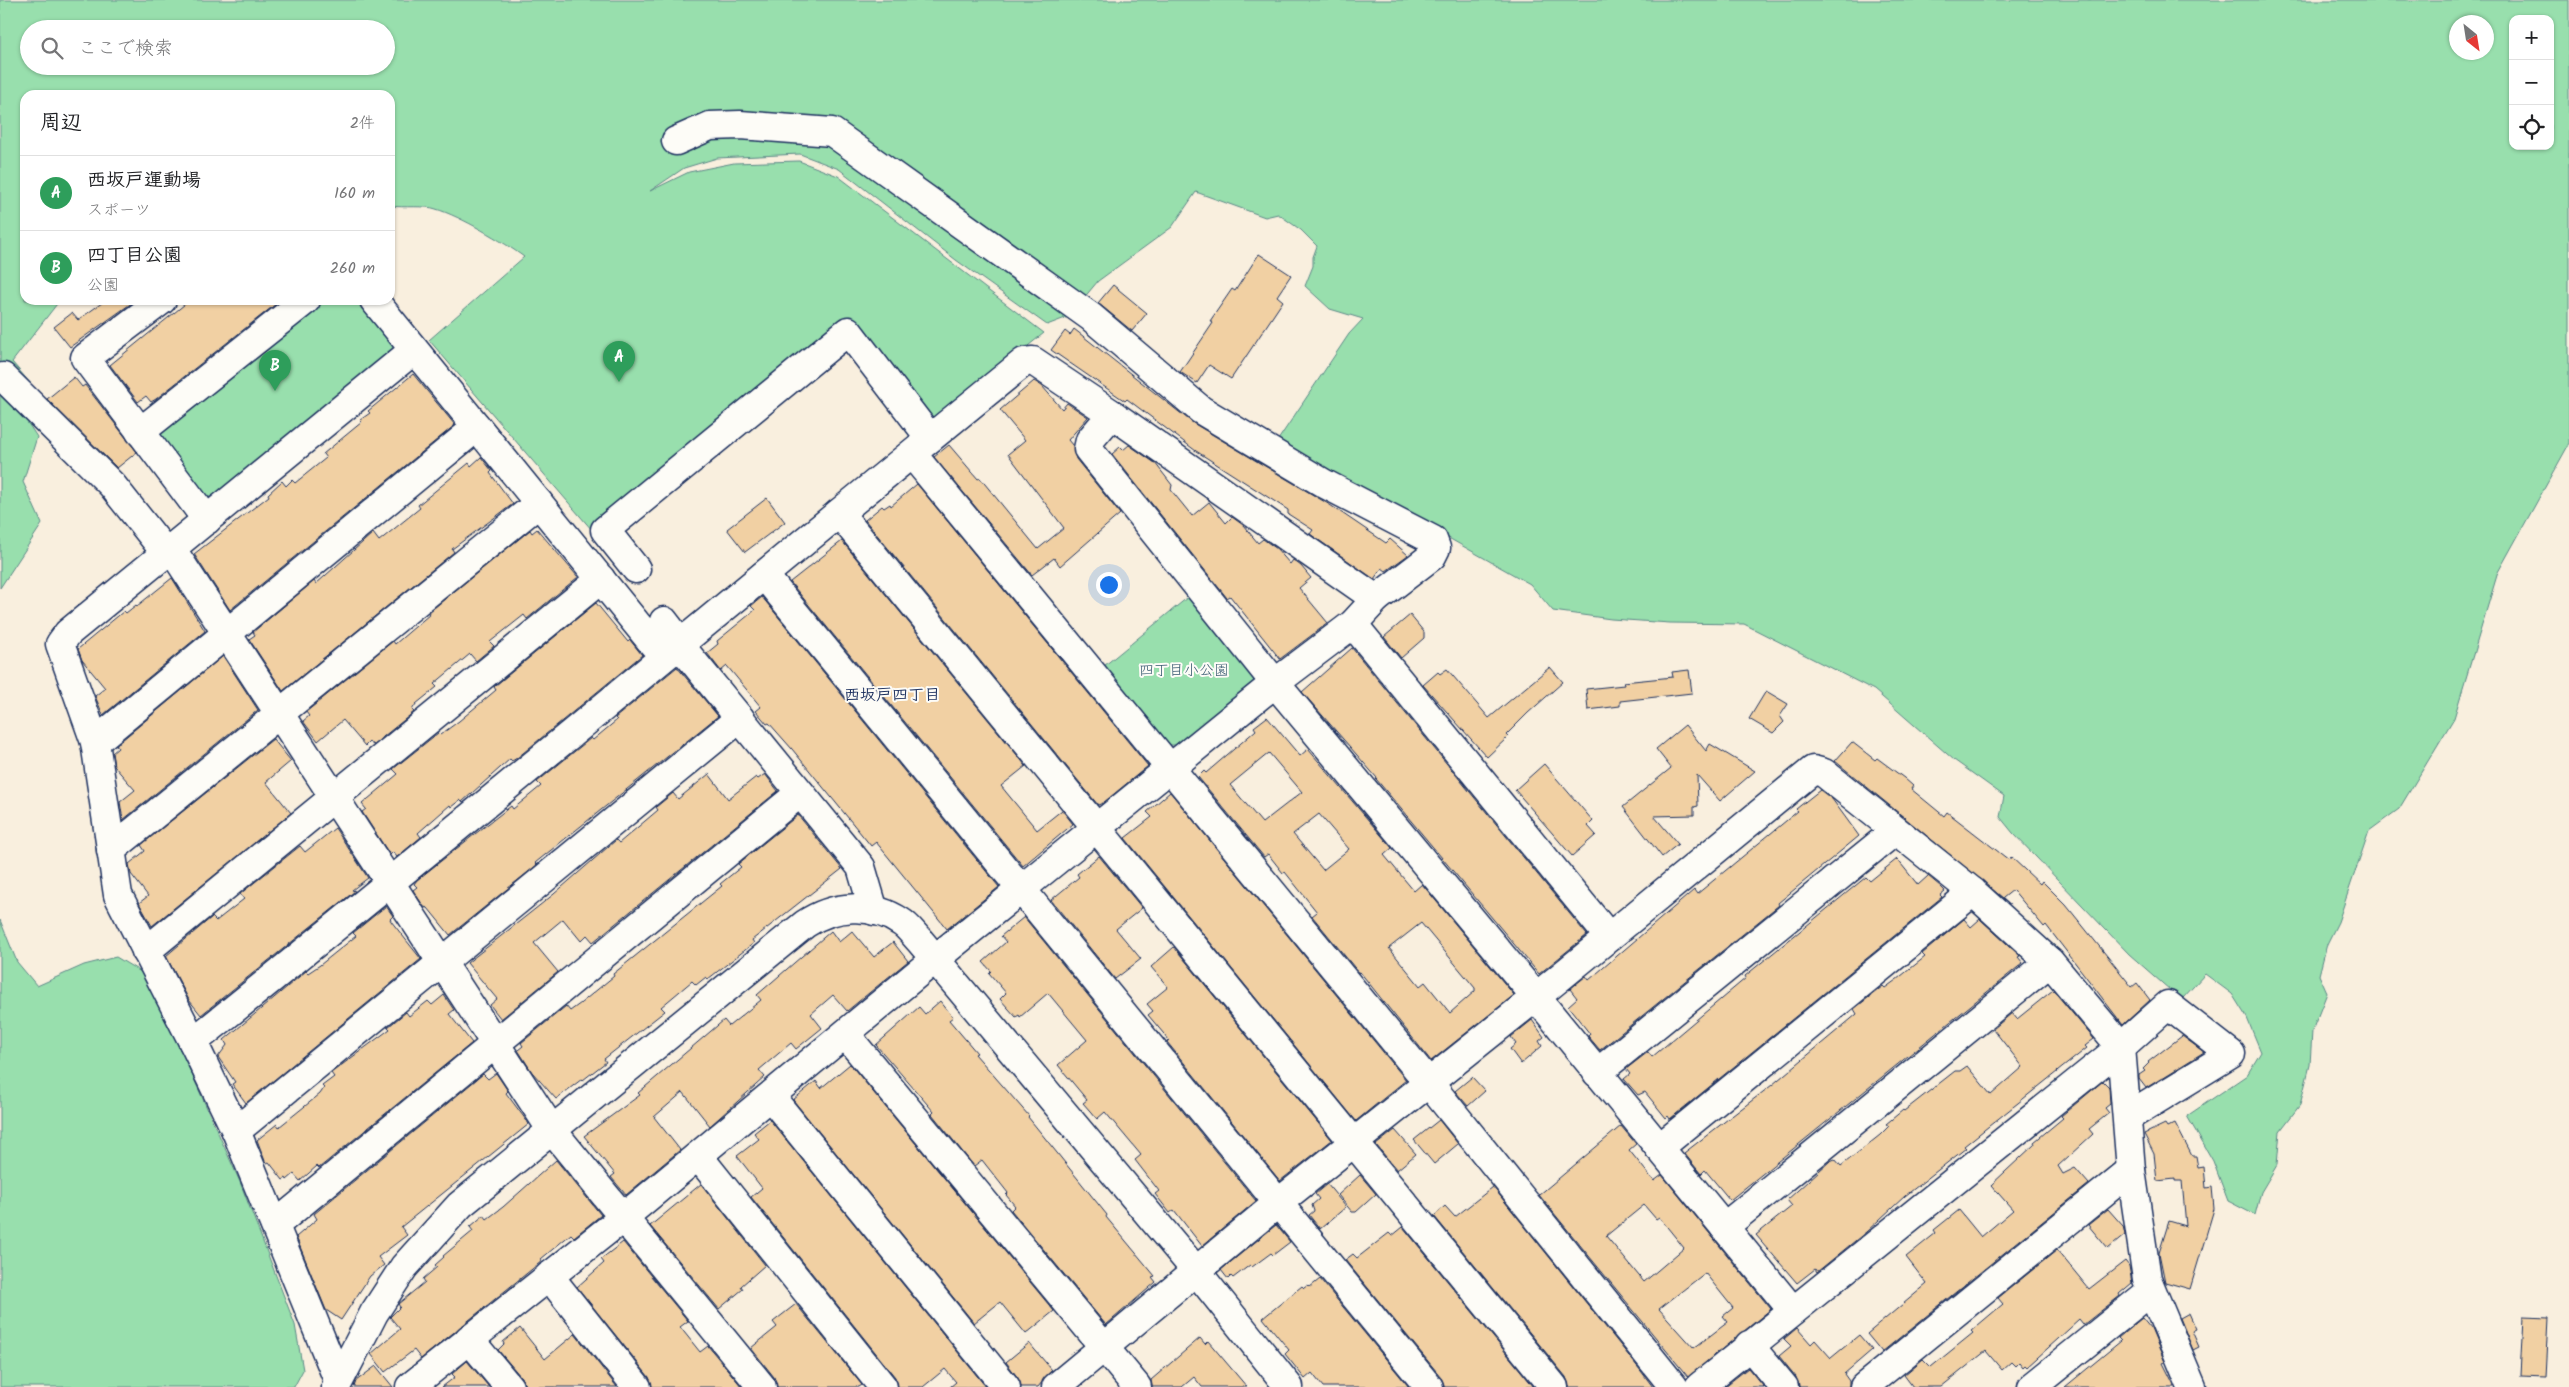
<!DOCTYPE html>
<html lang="ja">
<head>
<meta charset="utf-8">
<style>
  :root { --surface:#fff; --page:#f2f2f2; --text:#202124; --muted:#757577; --line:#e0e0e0; --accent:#0f766e }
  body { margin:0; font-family:Kalam,"Klee One",sans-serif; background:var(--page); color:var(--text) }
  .controls { position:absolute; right:15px; top:15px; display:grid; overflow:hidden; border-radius:10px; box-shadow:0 1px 4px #0004 }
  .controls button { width:45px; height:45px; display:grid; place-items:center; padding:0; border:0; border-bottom:1px solid var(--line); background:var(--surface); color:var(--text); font:25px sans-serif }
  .compass { position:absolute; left:2449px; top:15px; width:45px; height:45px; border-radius:50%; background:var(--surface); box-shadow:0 1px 4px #0004; rotate:150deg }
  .you { position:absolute; left:1108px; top:584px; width:18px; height:18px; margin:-12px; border:4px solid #fff; border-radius:50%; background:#1a73e8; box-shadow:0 0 0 8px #1a73e833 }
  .badge { display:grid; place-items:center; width:32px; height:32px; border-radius:50%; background:var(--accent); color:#fff; font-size:16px; font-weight:700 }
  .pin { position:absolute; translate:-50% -41px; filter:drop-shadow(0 1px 2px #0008) }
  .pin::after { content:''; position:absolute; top:26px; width:18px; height:15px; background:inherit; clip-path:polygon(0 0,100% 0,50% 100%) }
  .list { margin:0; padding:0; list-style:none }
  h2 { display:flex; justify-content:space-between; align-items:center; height:65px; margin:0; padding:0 20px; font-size:21px }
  h2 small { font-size:16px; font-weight:400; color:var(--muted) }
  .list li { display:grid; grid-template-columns:32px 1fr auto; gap:15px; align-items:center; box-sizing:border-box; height:75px; padding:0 20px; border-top:1px solid var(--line) }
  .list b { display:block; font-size:19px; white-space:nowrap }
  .list p { margin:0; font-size:16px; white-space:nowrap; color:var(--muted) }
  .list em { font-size:16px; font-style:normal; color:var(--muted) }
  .icon { flex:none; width:28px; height:28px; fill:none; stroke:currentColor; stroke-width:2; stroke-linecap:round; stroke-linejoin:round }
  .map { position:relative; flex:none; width:2569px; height:1387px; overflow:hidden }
  .search { position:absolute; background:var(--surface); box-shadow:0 1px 4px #0004; left:20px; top:20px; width:375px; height:55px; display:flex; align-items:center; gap:12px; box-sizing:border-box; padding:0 18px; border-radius:28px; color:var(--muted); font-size:19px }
  .panel { position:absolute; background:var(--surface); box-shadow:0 1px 4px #0004; left:20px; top:90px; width:375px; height:215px; border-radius:15px }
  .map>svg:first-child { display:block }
  .green { fill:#98dfad; stroke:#5a8786; fill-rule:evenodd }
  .building { fill:#f1d0a3; stroke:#1b2f5e; fill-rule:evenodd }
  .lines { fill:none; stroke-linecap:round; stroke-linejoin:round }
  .minor-casing { stroke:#1b2f5e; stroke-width:31 }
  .minor { stroke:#fdfcf7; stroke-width:28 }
  .labels { text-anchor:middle; stroke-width:4; stroke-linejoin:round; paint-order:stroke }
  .park-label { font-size:15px; fill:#3a5b72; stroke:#fdfcf7 }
  .neighbourhood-label { font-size:16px; font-weight:bold; fill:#1b2f5e; stroke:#fdfcf7 }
</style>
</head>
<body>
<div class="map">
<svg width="2569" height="1387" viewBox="0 0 2569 1387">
  <rect width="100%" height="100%" fill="#f9efde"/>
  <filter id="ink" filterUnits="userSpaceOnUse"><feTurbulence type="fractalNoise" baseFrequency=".02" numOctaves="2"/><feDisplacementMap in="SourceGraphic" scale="10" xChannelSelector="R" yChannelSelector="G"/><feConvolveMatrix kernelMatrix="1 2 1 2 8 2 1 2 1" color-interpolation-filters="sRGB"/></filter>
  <g filter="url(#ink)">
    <g class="green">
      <path d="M0,0H2569V444L2498,572L2454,718L2399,809L2369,831L2338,922L2327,944L2319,975L2327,993L2312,1031L2310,1065L2300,1105L2280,1131L2277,1165L2261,1192L2255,1215L2228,1201L2213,1161L2187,1116L2247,1075L2261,1052L2247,1018L2232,994L2205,974L2183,998L2170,990L2129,954L2013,833L2000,817L2004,796L1954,760L1874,690L1744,624L1670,623L1611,619L1553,611L1530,584L1445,536L1383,507L1335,473L1278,440L1349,334L1363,319L1330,309L1305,286L1313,266V257L1317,246L1301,230L1278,214L1265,217L1196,192L1172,227L1098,281L1068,317L1047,325L956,260L839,169L800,154L717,158L684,168L650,191L689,172L734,163L799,161L838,176L1044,333L930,425L851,321L592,530L429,340L524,257C504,242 460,216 436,209C426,205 403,208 390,206V95H25V300H60L12,362L37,391L22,414L37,437L23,482L42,524L0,588ZM2513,19H2550V146H2513ZM2456,22H2486V52H2456ZM29,29H386V66H29Z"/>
      <path d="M319,300H359L394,343L393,351L213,497H206L157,441L158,432Z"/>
      <path d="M1193,593L1257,682L1175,745H1170L1104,666Z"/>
      <path d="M0,920L17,962L37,986L84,965L116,957L141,972L181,1050L240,1182L295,1325L303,1370L294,1387H0Z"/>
    </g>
    <g class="building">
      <path d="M1259,254L1291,275L1277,296L1283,301L1231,379L1209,365L1197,383L1180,372L1213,323L1210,321L1232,289L1235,291Z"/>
      <path d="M1113,285L1147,313L1132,331L1098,303Z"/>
      <path d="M106,300H136L70,347L54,327L72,313L78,320Z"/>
      <path d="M190,300H281L156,399L151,402L146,396L138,402L110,365Z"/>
      <path d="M1074,329L1193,423L1330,505L1386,543L1390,539L1408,555L1386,571L1382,568L1374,579L1310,534L1313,530L1288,514V510L1196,451L1127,399L1125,401L1051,350L1065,331L1070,335Z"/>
      <path d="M413,374L455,425L230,610L194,554L269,496L268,494L282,481L286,486L292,480L295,483L326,458L323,454L362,422L360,420L370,413L368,411Z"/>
      <path d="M74,377L82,387L85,385L137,452L117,468L47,399Z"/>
      <path d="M1034,381L1042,386L1062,409L1067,403L1088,417L1068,440L1073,446L1076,459L1120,514L1060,566L1054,558L1032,575L934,457L949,445L978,479L980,478L1038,549L1064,528L1008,454L1025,440L1000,410Z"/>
      <path d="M1129,445L1155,463L1172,485L1171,490L1192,516L1209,502L1226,523L1232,517L1243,525L1258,543L1263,539L1277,549L1290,564L1293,560L1301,566L1311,578L1299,588L1328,623L1280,659L1230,596L1227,598L1112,454L1120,447L1123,450Z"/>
      <path d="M481,457L492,471L490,473L513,504L452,549L454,552L283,691L249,639L255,635L253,632L314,581L316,584L373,533L379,541L420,508L418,505L469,463L471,466Z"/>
      <path d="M917,484L1148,766L1103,803L1098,805L865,520L882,506L884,508L890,504L891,506Z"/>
      <path d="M767,498L785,522L745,552L727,529Z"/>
      <path d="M537,529L578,577L527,619L524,615L490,642L494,646L476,661L470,654L434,684L437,687L416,704L412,710L414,712L373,745L369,742L365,746L343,720L318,741L303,721L309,716L306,712L393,641L395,644L430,614L429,612L530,530L532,533Z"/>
      <path d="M842,541L1026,766L1001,786L1037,830L1062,810L1073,824L1023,866L790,582Z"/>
      <path d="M172,578L205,631L103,715L95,696L105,688L82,660L78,649L124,611L126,613L136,605L137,606Z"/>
      <path d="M762,597L999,887L947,929L876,842L871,846L792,749L769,723L767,724L756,711L761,707L727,666L721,671L707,653L718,644L717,641L755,610L751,606Z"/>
      <path d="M596,603L628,642L630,640L642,655L517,758L512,761L510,759L462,802L460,800L451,807L450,805L418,833L421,837L397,857L393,852L390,855L362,812L366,809L362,804L398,774L393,769L438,733L440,735L459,721L496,690L494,687L496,685Z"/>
      <path d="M1410,615L1424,632V638L1401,658L1384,637Z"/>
      <path d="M1352,648L1587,935L1539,974L1376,779L1377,778L1302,692Z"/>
      <path d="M223,656L258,710L123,820L120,802L135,790L114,766L112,753L118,748L116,745Z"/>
      <path d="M677,667L718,716L535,863L537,865L450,935L428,908L424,907L413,890L417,887L414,884L417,880L475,834L511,806L513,809L541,786L537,782L591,738L593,740L617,720L615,718Z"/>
      <path d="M1550,667L1563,682L1528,713L1506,735L1508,737L1487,757L1423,685L1438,672L1440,674L1447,669L1489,718Z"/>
      <path d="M1689,670L1692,693L1620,701V706L1588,710L1586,689L1624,685L1623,682L1673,677L1672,672Z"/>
      <path d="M1766,691L1788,704L1780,716L1784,722L1773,733L1749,719Z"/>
      <path d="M1267,717L1300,756L1308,749L1392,848L1384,855L1414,891L1422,884L1514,995L1431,1061L1360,972L1359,973L1312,916L1317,912L1285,872L1283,873L1268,854L1264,857L1198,777L1204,771L1206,773L1241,743L1256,730L1254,727ZM1269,753L1302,792L1262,823L1230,785ZM1319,814L1349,849L1323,870L1293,834ZM1421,923L1475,988V991L1450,1013L1425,982L1420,986L1389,948Z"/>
      <path d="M1685,725L1706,751L1710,744L1755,771L1720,801L1697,775L1698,806L1694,807V815L1654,816L1678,844L1662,857L1623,807L1671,768L1656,749Z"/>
      <path d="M273,739L291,761L266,782L291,813L152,926L139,903L148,896L131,874L129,864L145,851L141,845Z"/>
      <path d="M1852,742L1875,760L1877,758L1904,778L1913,786L1911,789L1944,816L1947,812L2009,860L2011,857L2040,884L2042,881L2066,905L2132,987L2137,983L2150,1000L2123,1025L2046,925L2044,927L2013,890L2003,898L1835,761Z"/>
      <path d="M1544,764L1593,821L1588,826L1596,835L1572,856L1515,790Z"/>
      <path d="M709,774L728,799L756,777L758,779L765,774L778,791L593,942L587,935L581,941L563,919L534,943L558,972L501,1019L490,1005L497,999L467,963L554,894L616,840L619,843L658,810L656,807L673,793L678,799Z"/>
      <path d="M1820,790L1832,799L1859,836L1778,903L1779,905L1600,1050L1588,1036L1590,1034L1568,1006L1577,998L1570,989L1586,976L1589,980L1694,890L1697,894L1798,811L1796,809Z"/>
      <path d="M1170,792L1406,1080L1356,1121L1125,838L1152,817L1147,812Z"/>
      <path d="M798,815L842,869L752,940L754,943L708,979L706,977L696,985L692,981L661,1007L665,1011L604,1059L606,1062L583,1080L582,1079L556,1099L532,1072L518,1050L523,1046L521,1043L566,1006L570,1011L581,1003L614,976L613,974L722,886L720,884L741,867L738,864Z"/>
      <path d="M335,828L368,878L352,890L355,891L201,1015L189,1000L166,956L212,917L216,921L244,899L240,894L300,846L305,852Z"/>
      <path d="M1099,856L1142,908L1116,929L1141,959L1115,979L1051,900L1079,877L1077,874Z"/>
      <path d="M1897,859L1918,885L1928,876L1940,886L1945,891L1940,895L1942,897L1670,1119L1668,1116L1666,1118L1645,1092L1638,1095L1624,1079L1630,1074L1626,1069L1648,1052L1652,1057L1746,978L1745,976L1866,877L1870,881Z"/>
      <path d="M386,906L393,916L390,919L391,921L421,959L246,1103L232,1084L235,1082L218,1057L227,1045L224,1040L306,971L308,973L320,965L356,936L353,933Z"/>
      <path d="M1024,917L1256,1201L1202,1246L1174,1210L1170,1213L1155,1194L1159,1191L1135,1160L1141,1155L1105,1112L1097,1119L1083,1103L1087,1100L1058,1065L1087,1040L1048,993L1020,1017L1019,1015L1016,1017L1000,999L1006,993L989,973L991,971L983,962L1006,942L1001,936Z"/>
      <path d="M1964,919L1971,927L1980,919L2020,956L2018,957L2023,963L1730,1200L1705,1170L1701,1174L1684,1153L1772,1085L1857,1014L1854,1009L1883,986L1885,988L1896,980L1925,957L1922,954Z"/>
      <path d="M831,931L839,942L852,931L874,957L893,942L908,961L847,1011L833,995L811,1014L822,1028L796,1049L791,1043L759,1070L765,1077L710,1126L683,1092L654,1117L680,1150L626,1195L611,1177L615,1174L584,1136L640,1095L638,1093L724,1020L729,1026L761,1000L757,995Z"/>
      <path d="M1174,947L1332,1140L1280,1181L1167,1042L1169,1040L1148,1015L1153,1011L1147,1004L1168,987L1151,967Z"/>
      <path d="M2053,990L2094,1039L2085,1046L2087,1048L1964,1146L1966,1148L1905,1196L1866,1232L1817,1272L1815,1269L1797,1283L1756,1235L1792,1206L1787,1200L1830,1161L1835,1159L1841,1166L1880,1135L1889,1126L1886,1124L1903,1110L1904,1111L1955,1071H1960L1967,1066L1991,1095L2023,1067L1993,1029L2012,1013L2017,1019Z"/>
      <path d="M444,995L454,1010L449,1014L472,1043L319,1168L317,1166L300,1181L294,1174L287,1180L286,1178L283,1180L269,1162L267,1163L265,1161L257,1140L277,1124L279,1127L320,1094L324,1088L322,1086L334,1077L331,1073L390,1029L388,1027L406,1012L409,1016L428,1001L432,1005Z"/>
      <path d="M940,1001L953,1017L949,1020L977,1053L975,1054L1029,1116L1028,1117L1107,1215L1106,1217L1155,1276L1152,1277L1156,1282L1106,1325L1011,1210L1015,1206L1006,1195L1008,1193L982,1160L974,1166L932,1114L934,1112L876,1045L919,1007L925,1014Z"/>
      <path d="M1532,1020L1544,1037L1539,1041L1542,1046L1521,1064L1510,1049L1516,1044L1511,1037Z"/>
      <path d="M2182,1036L2204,1052L2146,1088L2139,1079V1075L2145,1071L2143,1069L2149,1063L2148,1062Z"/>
      <path d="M850,1064L1054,1311L1026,1334L1000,1302L974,1323L793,1100L816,1081L821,1088Z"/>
      <path d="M496,1073L508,1091L506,1093L529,1124L401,1227L407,1235L378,1257L384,1265L370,1276L341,1320L326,1310L296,1237L317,1219L314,1214L483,1074L488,1079Z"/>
      <path d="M1472,1077L1485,1091L1468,1106L1455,1091Z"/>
      <path d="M2103,1081L2109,1087L2110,1104L2105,1108L2109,1113L2089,1129L2093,1134L2058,1166L2063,1174L2075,1168L2089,1184L1882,1352L1867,1334L1927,1284L1906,1257L1936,1233L1934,1230L1959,1210L1981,1237L2013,1210L1991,1185L2035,1144L2034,1142L2063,1118L2061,1116Z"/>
      <path d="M770,1120L986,1387H950L956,1382L945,1369L923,1387H898L895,1377L751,1197L762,1188L737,1156L759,1139L754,1133Z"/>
      <path d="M1439,1120L1458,1144L1434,1164L1414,1140Z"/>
      <path d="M2175,1123L2192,1156H2196L2198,1168L2204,1167L2206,1188L2212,1187L2214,1209L2190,1289L2165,1282L2159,1253L2169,1221L2186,1226L2182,1181H2175V1179L2157,1181L2154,1154L2144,1134L2165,1124L2167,1127Z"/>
      <path d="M1621,1126L1636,1144L1629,1150L1654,1181L1662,1175L1771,1309L1688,1377L1539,1195ZM1644,1205L1656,1219L1659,1217L1684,1248L1644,1282L1606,1236ZM1705,1273L1733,1308L1723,1316L1728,1322L1694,1348L1659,1309Z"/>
      <path d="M1395,1130L1416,1154L1397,1170L1376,1145Z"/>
      <path d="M556,1160L601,1215L574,1237L571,1234L541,1259L542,1261L421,1359L414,1350L385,1372L371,1354L400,1329L390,1317L400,1307L398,1304L425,1282L423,1279L437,1267L435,1265L444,1257L443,1256L473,1231L470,1227L484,1215L487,1219L503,1207Z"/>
      <path d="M1360,1175L1376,1194L1356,1212H1352L1338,1195Z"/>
      <path d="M701,1184L765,1265L741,1286L743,1289L719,1309L650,1226Z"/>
      <path d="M1327,1184L1346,1207L1320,1229L1309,1215L1314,1211L1312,1205L1319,1199L1315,1194Z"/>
      <path d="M1493,1187L1641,1371L1653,1387H1569L1566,1377L1434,1216L1445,1206L1455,1217Z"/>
      <path d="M2108,1209L2123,1226L2125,1235L2108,1249L2088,1225Z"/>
      <path d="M1276,1225L1290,1242L1273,1255L1271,1253L1252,1267L1250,1265L1233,1278L1231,1276L1228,1279L1221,1270Z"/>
      <path d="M1403,1227L1534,1387H1444L1441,1377L1345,1260L1353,1254L1357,1258L1389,1233L1392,1236Z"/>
      <path d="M623,1242L688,1321L680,1327L700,1352L708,1346L742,1387H652L649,1377L577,1287L604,1263L601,1259Z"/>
      <path d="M2057,1250L2089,1289L2125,1261L2129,1266L2132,1283L2119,1294L2120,1296L2083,1325L2079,1320L2027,1367L2025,1365L2023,1367L2019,1362L2015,1366L2011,1362L2002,1370L1986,1351L1941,1387H1913L1904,1375L1923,1359L1931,1367L1973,1333L1971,1331L2003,1304L1998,1298Z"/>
      <path d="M1320,1279L1409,1387H1323L1312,1373L1305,1379L1285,1354L1289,1350L1263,1318L1302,1286L1304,1288L1308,1285L1310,1287Z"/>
      <path d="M796,1304L862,1385L859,1387H777L774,1377L751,1348L777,1327L773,1322Z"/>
      <path d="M2189,1313L2196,1329L2192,1331L2199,1347L2193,1350L2180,1318Z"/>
      <path d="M2523,1317L2549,1318L2546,1377L2520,1376Z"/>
      <path d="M2142,1318L2151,1329L2165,1362L2163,1363L2175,1387H2065L2121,1341L2118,1338Z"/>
      <path d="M520,1328L545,1359L575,1334L617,1387H526L521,1377L498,1350L504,1344L503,1342Z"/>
      <path d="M1797,1328L1811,1344L1815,1340L1831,1358L1859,1335L1872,1350L1844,1374L1849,1381V1387H1799L1796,1377L1779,1356L1791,1346L1784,1339Z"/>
      <path d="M1200,1338L1205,1344L1208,1341L1247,1387H1202L1194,1377L1182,1387H1152L1151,1380Z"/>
      <path d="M1029,1343L1052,1370L1038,1387H1021L1018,1378L1006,1362Z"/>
      <path d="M467,1361L489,1387H442L455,1377L452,1374Z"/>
      <path d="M376,1366L393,1387H354L356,1381Z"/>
      <path d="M1748,1368L1764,1387H1724Z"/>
    </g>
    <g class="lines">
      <g class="minor-casing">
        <g id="minor">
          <path d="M676,141L710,126L740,125L832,132L1091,317L1201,410L1325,484L1433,540L1436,548L1432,556L1376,599L1112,414"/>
          <path d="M162,300L85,358L207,520"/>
          <path d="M374,300L654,645C665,651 679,648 688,655L861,867L874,911"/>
          <path d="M3,377L112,485L166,553"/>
          <path d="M140,432L306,300"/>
          <path d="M912,454L1428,1082L1674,1387"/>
          <path d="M839,513L1554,1387"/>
          <path d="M171,548L551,1129L762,1387"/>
          <path d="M636,569L605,530L848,331L930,438"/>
          <path d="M764,575L1429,1387"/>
          <path d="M664,621L681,643"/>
          <path d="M1353,624L1609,937"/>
          <path d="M95,742L477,427"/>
          <path d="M111,850L539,503"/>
          <path d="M146,951L601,579"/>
          <path d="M846,1035L1137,1387"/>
          <path d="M193,1042C473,818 746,587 1024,362L1033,361L1112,414L1090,440L1088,449L1275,683L1536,997L1793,1311"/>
          <path d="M1597,1073L1895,831"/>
          <path d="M771,1097L1006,1387"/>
          <path d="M236,1131L740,718"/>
          <path d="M1659,1148L1973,892"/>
          <path d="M699,1157L883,1387"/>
          <path d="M275,1225L800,793"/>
          <path d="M1724,1227L2050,962"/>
          <path d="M549,1276L637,1387"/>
          <path d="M469,1339L509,1387"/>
          <path d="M1749,1345L1784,1387"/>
          <path d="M338,1380L236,1131L193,1042L118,895L95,742L60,644L68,633L414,350"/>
          <path d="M336,1387L374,1313L404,1267L460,1205L805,924C833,905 871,902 901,922C908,926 914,935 920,941L1197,1272L1289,1387"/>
          <path d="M410,1387L624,1217L935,959L1275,683L1353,624L1376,599"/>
          <path d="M1056,1387L1278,1203L1536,997L1813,770L1824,773L1973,892L2050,962L2121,1047L2131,1170L2147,1279L2192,1387"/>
          <path d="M1699,1387L2121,1047L2168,1005L2231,1054L2128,1117"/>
          <path d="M1864,1387L2131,1170"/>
          <path d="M2032,1387L2151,1291"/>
        </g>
      </g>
      <use href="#minor" class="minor"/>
    </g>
  </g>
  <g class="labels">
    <g class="park-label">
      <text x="1184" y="675">四丁目小公園</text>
    </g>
    <g class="neighbourhood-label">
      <text x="892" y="700">西坂戸四丁目</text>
    </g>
  </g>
</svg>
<div class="controls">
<button>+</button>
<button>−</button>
<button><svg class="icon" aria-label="locate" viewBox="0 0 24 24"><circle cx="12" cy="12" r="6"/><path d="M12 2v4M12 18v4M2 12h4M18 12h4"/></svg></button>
</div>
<svg class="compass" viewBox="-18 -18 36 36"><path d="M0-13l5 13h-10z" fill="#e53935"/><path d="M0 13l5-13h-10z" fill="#757577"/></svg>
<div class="you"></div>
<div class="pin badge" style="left:619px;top:382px;background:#2e9e5b">A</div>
<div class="pin badge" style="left:275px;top:391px;background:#2e9e5b">B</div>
<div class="search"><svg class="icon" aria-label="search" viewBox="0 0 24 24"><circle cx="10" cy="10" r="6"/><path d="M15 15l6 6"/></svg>ここで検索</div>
<section class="panel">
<h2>周辺<small>2件</small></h2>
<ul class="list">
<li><span class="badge" style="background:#2e9e5b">A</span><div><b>西坂戸運動場</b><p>スポーツ</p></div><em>160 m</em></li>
<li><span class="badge" style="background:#2e9e5b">B</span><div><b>四丁目公園</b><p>公園</p></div><em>260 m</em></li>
</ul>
</section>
</div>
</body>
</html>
